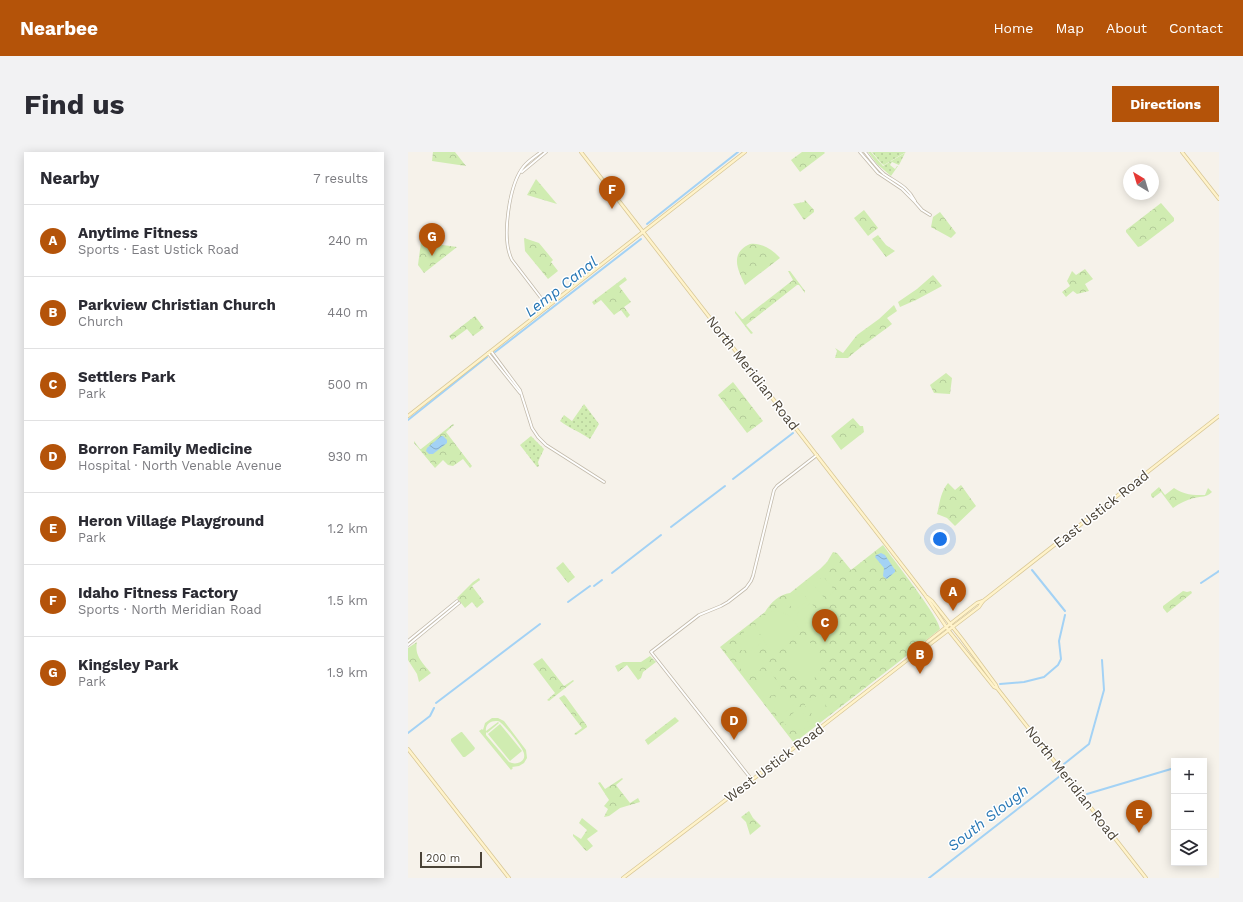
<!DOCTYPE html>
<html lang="en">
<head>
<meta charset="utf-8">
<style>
  :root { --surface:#fff; --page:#f2f2f3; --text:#2b2b33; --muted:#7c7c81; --line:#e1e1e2; --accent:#b45309 }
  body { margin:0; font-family:"Work Sans",sans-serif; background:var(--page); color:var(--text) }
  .controls { position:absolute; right:12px; bottom:12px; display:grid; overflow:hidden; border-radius:0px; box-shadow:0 2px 10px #0003 }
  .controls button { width:36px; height:36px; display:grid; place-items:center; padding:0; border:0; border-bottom:1px solid var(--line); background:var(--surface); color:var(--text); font:20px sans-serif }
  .compass { position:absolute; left:715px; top:12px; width:36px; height:36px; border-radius:50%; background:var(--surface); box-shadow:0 2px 10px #0003; rotate:322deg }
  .scale { position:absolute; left:12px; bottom:10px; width:62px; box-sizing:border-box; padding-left:4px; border:2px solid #4a4337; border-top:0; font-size:11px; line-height:14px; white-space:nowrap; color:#4a4337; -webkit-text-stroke:3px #fff; paint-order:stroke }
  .you { position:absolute; left:532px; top:387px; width:14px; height:14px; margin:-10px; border:3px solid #fff; border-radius:50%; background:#1a73e8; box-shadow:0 0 0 6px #1a73e833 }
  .badge { display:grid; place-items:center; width:26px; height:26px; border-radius:50%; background:var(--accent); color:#fff; font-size:13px; font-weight:700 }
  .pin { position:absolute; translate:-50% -33px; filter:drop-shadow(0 1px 2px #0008) }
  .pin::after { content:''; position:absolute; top:21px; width:14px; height:12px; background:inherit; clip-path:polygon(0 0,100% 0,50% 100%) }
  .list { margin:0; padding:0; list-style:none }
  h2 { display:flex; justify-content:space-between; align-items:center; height:52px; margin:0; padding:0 16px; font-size:17px }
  h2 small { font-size:13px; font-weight:400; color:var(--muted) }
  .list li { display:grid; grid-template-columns:26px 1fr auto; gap:12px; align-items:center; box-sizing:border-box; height:72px; padding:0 16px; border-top:1px solid var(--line) }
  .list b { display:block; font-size:15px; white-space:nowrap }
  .list p { margin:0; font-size:13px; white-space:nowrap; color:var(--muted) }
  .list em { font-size:13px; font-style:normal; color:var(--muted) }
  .icon { flex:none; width:22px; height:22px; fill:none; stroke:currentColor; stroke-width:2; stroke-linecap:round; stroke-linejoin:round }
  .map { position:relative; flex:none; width:811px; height:726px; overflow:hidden; border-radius:0px }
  header { display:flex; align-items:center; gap:24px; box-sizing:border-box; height:56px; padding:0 20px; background:var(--accent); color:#fff }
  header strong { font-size:19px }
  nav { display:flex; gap:22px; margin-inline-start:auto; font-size:14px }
  .intro { display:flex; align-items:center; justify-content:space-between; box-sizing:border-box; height:96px; padding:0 24px }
  h1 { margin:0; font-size:28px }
  .button { padding:10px 18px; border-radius:0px; background:var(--accent); color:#fff; font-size:14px; font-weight:700 }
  main { display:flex; gap:24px; padding:0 24px }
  aside { flex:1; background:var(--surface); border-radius:0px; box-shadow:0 2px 10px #0003 }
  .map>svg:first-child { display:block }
  .grass { fill:url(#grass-dots) }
  .park { fill:url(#park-crowns) }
  .pitch { fill:#d0ecb1; fill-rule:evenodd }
  .water { fill:url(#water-waves) }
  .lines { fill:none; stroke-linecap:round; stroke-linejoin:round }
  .canal { stroke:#a3d2f5; stroke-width:2 }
  .tertiary-casing { stroke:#c2baab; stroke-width:3.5 }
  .secondary-casing { stroke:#d8c797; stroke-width:4 }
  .tertiary { stroke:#fff; stroke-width:2 }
  .secondary { stroke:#fff3ca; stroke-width:2.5 }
  .labels { text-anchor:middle; stroke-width:3; stroke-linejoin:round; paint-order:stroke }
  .street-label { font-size:14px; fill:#4a4337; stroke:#fff }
  .water-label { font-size:15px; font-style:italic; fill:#2777b5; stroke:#fff }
</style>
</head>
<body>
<header>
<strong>Nearbee</strong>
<nav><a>Home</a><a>Map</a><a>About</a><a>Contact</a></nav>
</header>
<div class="intro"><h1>Find us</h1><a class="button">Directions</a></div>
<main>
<aside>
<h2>Nearby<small>7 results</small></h2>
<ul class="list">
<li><span class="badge">A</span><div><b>Anytime Fitness</b><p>Sports · East Ustick Road</p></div><em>240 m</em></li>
<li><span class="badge">B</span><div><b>Parkview Christian Church</b><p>Church</p></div><em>440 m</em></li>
<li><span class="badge">C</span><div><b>Settlers Park</b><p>Park</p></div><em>500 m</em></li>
<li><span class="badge">D</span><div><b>Borron Family Medicine</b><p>Hospital · North Venable Avenue</p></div><em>930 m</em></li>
<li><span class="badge">E</span><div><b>Heron Village Playground</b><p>Park</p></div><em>1.2 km</em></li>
<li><span class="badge">F</span><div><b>Idaho Fitness Factory</b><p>Sports · North Meridian Road</p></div><em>1.5 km</em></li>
<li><span class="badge">G</span><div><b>Kingsley Park</b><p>Park</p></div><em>1.9 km</em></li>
</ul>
</aside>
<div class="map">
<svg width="811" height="726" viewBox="0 0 811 726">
  <defs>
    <pattern id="grass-dots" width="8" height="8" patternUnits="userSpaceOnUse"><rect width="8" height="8" fill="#d0ecb1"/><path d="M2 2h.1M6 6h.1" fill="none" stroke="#b4cc99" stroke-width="1.8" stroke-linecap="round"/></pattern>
    <pattern id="park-crowns" width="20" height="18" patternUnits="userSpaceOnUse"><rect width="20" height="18" fill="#d0ecb1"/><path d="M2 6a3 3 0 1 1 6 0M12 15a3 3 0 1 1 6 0" fill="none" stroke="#b4cc99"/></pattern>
    <pattern id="water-waves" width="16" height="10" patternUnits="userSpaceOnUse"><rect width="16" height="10" fill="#a3d2f5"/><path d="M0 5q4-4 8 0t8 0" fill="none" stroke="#87acc7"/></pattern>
  </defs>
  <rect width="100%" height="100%" fill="#f6f2ea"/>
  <g class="grass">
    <path d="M460,0H463L475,14L497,1L491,13L484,10L482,13L487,17L489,14H490L483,24L469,12Z"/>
    <path d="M464,0H498L476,13L474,12Z"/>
    <path d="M176,252L191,272L182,287C172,280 161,276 152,269L156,263L164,269Z"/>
    <path d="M123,284L136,297L130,310L131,314L129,315L112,293Z"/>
  </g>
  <g class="park">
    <path d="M25,0H47L58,14L24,9Z"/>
    <path d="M394,0H416L417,1L392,20L383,8Z"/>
    <path d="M128,27L149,52L119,43Z"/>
    <path d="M397,48L406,58V60L396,68L385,52L396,50Z"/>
    <path d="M753,51L766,66V69L733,94L730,95L718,80V78Z"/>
    <path d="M456,58L470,76L460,84L446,66Z"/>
    <path d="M532,60L548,81L543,86L523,75L525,65Z"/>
    <path d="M470,83L478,93L487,99L478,105L464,87Z"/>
    <path d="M116,86L131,91L145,108L143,110L150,119L140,127L117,99Z"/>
    <path d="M13,90L49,95L16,121L10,113Z"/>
    <path d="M342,92C353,90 365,98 372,106L337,133C330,119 321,101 342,92Z"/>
    <path d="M677,117L685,127L677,132L681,139L669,142L665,139L658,145L654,140L662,134L659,129L664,119L668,123Z"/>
    <path d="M380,119H382L397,139V141L391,133H389L338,173L345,181L343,182L327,161V159L334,167H335L385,128Z"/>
    <path d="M525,123L534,134L508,148L492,155L490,150L509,137Z"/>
    <path d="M217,125L219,128L211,134L223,150L216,155L222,163L219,166L213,158L206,163L193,148L186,153L184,150Z"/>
    <path d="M486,153L489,159L479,166L484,172C470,183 453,194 440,206H427L429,199L427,196L435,201L449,183L471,167Z"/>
    <path d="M67,164L76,176L65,184L59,177L44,188L41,184Z"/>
    <path d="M538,221L544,226L542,242L526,241L522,233Z"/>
    <path d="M325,230L355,269L339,281L310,243Z"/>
    <path d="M445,266L452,274H455L456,280L433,298L423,284Z"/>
    <path d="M45,272L46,273L38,280L64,314L62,316L55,307L45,314L40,313L35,308L27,316L6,291V289L12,297H13Z"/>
    <path d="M540,331L547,338L553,333L568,354L547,374L539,366L529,362C532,351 532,341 540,331Z"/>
    <path d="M751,335L757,343L766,336C776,343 785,343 797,343L800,336L804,340C797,346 795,344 786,346C778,348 772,351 765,356L753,340L745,346L743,344V342Z"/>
    <path d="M475,393C484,406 532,466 532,477L497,505L386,591L312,495L357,460C362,451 372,442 382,441L412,417L419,410L425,400L429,401L443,418Z"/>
    <path d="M155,410L167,425L166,426L160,431L148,416Z"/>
    <path d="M71,426L72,428L64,434L76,450L69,456L64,450L57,456L49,446L65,430Z"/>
    <path d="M775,439L779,440L783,439L784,441L759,461L755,456V454Z"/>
    <path d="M9,490C6,504 15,511 23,521L11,530L9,522L0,508V496Z"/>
    <path d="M242,504L248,510L235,520L233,526L230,528L219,513L210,520L207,514L215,510H233Z"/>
    <path d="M134,506L156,534L165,528L166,529L141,549L139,548L147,541L125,512Z"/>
    <path d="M156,543L158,545L179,574V575L168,583L166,582L174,576L151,546Z"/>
    <path d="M267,565L271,569L240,593L237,588Z"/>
    <path d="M214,626L215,627L208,633L222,651L230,646L232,650L212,656L201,664L196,665L200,657L196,654L201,648L190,631L192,630L197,637Z"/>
    <path d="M341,659L345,666L353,674L342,683L338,670L333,665Z"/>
    <path d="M174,666L190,679L179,687L185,694L179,699L177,698L165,684V682L173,687L179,678L171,671Z"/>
  </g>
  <g class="pitch">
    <path d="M415,424L427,439L420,444L409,430Z"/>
    <path d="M405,432L417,447L410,452L399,438Z"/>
    <path d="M395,441L400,448L386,459L381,452Z"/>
    <path d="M403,451L408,457L394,469L388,462Z"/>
    <path d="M363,460C378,458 386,466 392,478L376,496L369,501H364L359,494L347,473L354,465Z"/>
    <path d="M411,461L416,467L402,479L396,472Z"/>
    <path d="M344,473L353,491L348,495L334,499C330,488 334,479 344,473Z"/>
    <path d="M400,489C403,492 407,494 410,498C421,514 409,527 395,533L371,510L372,505Z"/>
    <path d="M345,498L357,512L352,518L341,525C331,520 329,510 336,502Z"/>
    <path d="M360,519H362L373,535L372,538L374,536L387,551C384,557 376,560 370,564C365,556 365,549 369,541C359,547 348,544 346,531Z"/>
    <path d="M413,541C420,550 419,561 409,568L397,554V552Z"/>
    <path d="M390,557H392L403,574C393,580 383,579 375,570Z"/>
    <path d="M84,566H90L96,569L118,598L119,606L116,611L111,614L104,615L105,616L103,618L71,579L74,577L75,578L77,571ZM88,569C90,569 91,569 93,571C98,575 113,594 115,599C120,609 109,614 101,610L78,583V580L79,581L91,571L90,570L78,579C77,573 82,569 88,569Z"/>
    <path d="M92,572L114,599L102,609L80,582Z"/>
    <path d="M53,580H54L67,596L66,598L57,605H55L43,589V587Z"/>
  </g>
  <g class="water">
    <path d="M33,284H35L39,288V291L25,302H21L18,299L19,296Z"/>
    <path d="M473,401L477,403L487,418V420L479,427L477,426L475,424L476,416L467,405L468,403Z"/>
  </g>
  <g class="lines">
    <g class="canal">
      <path d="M239,72L330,0"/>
      <path d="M87,200L233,87"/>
      <path d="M0,268L79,205"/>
      <path d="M325,327L385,281"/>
      <path d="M263,375L317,334"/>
      <path d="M624,418L657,459"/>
      <path d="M204,421L253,383"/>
      <path d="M793,431L811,419"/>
      <path d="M186,434L194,428"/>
      <path d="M160,450L182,434"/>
      <path d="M592,532L616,530L636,525L650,513L653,507L651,489L657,463"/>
      <path d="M28,551L132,472"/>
      <path d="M0,581L22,564L26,556"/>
      <path d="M656,612L681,592L696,538L694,508"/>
      <path d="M679,642L763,617"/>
      <path d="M521,726L652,624"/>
    </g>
    <g class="tertiary-casing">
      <g id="tertiary">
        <path d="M133,0C128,4 121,8 116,14C101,32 93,87 104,108L140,155"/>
        <path d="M452,0L470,21L494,37L507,50L514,58L522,63"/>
        <path d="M457,0C463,8 469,16 476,22C489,31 499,34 507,49"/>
        <path d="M114,20L138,0"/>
        <path d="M83,199L112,238L124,276L130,285L138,293L196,330"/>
        <path d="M80,201L112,241"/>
        <path d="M0,489L49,449"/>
        <path d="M0,493L51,451"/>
        <path d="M344,628L243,500L291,463L313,454L320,450L338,436L343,429L345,424L366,338L369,334L409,303"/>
      </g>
    </g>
    <g class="secondary-casing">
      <g id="secondary">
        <path d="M173,0L501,422L517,443L541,479L586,535L589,536"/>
        <path d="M774,0L811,47"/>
        <path d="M0,264L337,0"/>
        <path d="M519,445L524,449L554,487L588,533L589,536L738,726"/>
        <path d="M516,495L521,493L571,455L575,449L811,264"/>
        <path d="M0,597L101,726"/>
        <path d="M215,726L395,589L516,495L519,490L569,451L575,449"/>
      </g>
    </g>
    <use href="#tertiary" class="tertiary"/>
    <use href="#secondary" class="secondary"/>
  </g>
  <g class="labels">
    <g class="street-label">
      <text transform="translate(345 221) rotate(52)" y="5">North Meridian Road</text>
      <text transform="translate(693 357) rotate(-38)" y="5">East Ustick Road</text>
      <text transform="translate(366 611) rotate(-37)" y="5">West Ustick Road</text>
      <text transform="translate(664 631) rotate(52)" y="5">North Meridian Road</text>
    </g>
    <g class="water-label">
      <text transform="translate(153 135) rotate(-38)" y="5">Lemp Canal</text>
      <text transform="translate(580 666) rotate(-38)" y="5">South Slough</text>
    </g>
  </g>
</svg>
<div class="controls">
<button>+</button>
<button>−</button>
<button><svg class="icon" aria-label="layers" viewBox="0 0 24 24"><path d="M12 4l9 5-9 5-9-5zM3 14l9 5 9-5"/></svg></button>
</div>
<svg class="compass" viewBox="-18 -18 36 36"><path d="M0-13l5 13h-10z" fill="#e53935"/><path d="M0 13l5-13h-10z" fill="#7c7c81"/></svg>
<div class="scale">200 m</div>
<div class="you"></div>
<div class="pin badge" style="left:545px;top:459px">A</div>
<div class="pin badge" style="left:512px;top:522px">B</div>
<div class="pin badge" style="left:417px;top:490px">C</div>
<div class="pin badge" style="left:326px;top:588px">D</div>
<div class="pin badge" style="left:731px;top:681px">E</div>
<div class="pin badge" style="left:204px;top:57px">F</div>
<div class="pin badge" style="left:24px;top:104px">G</div>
</div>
</main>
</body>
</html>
